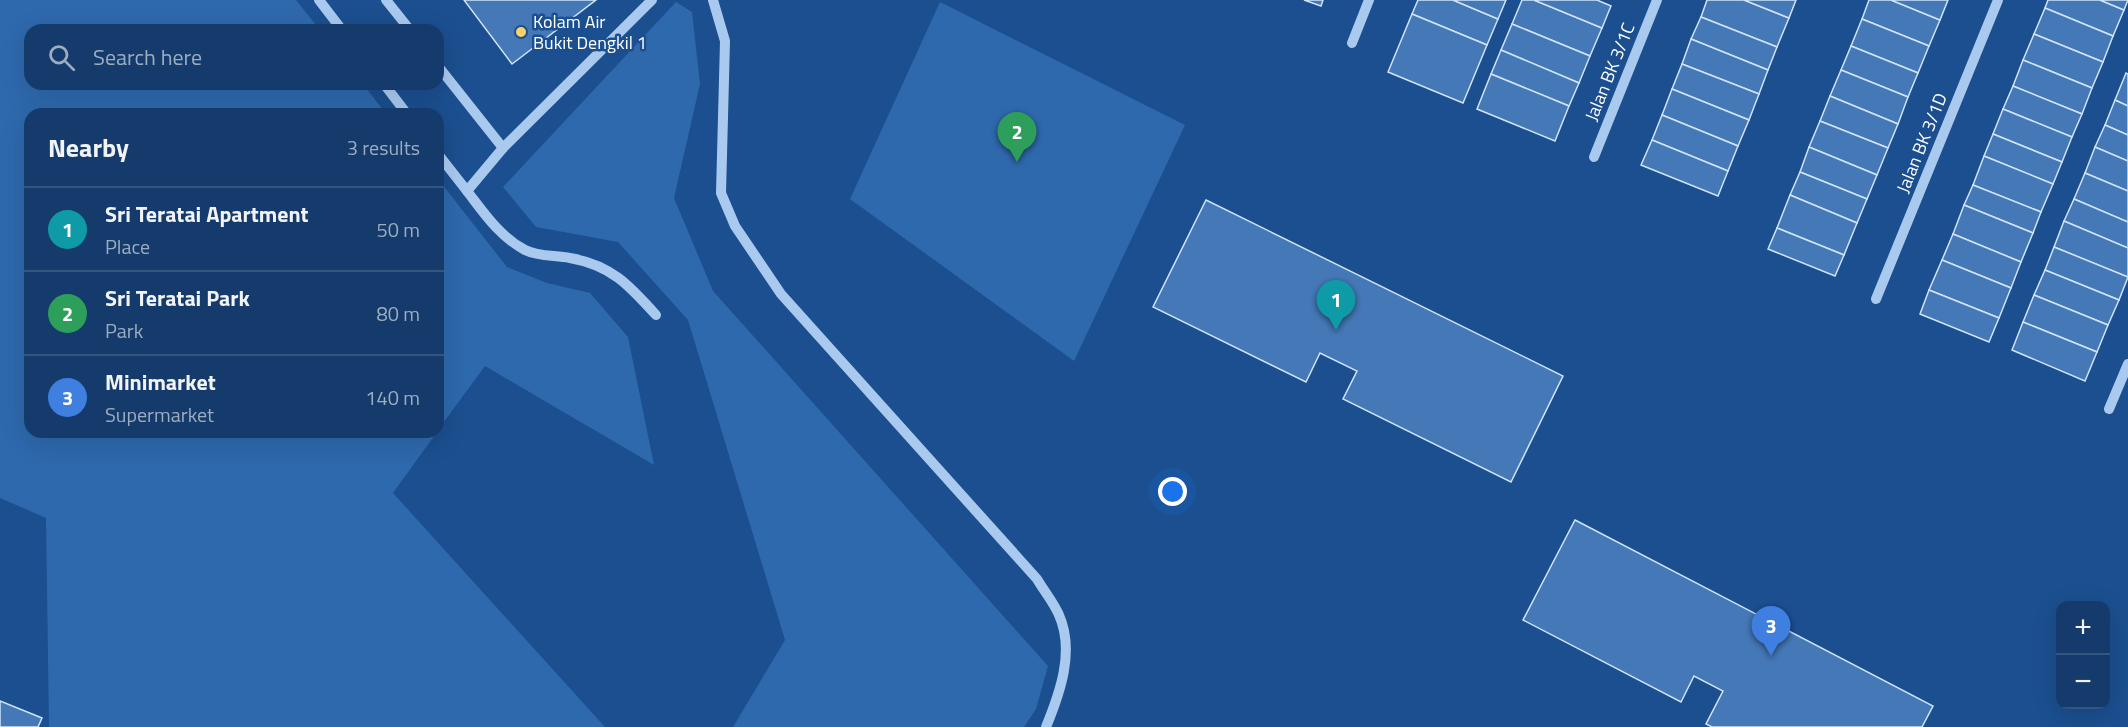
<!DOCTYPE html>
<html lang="en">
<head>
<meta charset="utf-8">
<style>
  :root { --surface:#143b6b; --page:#1d4271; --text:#f1f3f6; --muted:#9dadc1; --line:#33557e; --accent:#bca0f2 }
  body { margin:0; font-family:"Titillium Web",sans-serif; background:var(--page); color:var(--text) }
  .controls { position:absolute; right:18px; bottom:18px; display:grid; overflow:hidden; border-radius:12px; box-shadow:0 6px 24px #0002 }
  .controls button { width:54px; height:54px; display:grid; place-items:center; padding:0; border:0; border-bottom:2px solid var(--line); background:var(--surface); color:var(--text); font:30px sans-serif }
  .you { position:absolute; left:1173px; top:492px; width:21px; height:21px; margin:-15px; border:4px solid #fff; border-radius:50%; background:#1a73e8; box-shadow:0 0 0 9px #1a73e833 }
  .badge { display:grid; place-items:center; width:39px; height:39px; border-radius:50%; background:var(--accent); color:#fff; font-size:20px; font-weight:700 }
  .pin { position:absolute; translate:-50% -50px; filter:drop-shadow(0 2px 3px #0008) }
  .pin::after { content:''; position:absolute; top:32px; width:21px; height:18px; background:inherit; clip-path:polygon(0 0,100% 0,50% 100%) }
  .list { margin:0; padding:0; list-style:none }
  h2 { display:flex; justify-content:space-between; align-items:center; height:78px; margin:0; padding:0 24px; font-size:26px }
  h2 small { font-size:20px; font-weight:400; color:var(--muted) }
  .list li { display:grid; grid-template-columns:39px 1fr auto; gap:18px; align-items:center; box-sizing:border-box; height:84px; padding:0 24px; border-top:2px solid var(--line) }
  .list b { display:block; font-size:22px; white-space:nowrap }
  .list p { margin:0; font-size:20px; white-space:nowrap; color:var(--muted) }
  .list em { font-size:20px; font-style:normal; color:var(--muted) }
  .icon { flex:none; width:33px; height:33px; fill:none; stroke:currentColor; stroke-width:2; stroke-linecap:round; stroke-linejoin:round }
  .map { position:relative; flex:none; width:2128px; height:727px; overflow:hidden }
  .search { position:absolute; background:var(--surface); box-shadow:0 6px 24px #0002; left:24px; top:24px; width:420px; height:66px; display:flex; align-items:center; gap:15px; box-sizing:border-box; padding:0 21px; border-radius:18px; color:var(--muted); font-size:22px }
  .panel { position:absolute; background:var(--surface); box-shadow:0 6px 24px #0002; left:24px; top:108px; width:420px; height:330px; border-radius:18px }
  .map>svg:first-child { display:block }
  .green { fill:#2e69ad }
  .building { fill:#4478b7; stroke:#cfe3fa; stroke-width:1.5 }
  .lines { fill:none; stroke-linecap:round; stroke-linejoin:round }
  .minor { stroke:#a9c9ee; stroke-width:10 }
  .poi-dot { fill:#ffd166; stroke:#1b4f8f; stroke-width:2 }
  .labels { text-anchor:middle; stroke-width:5; stroke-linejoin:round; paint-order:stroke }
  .poi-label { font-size:18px; fill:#fff; stroke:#1b4f8f; text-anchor:start }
  .street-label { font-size:18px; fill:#fff; stroke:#1b4f8f }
</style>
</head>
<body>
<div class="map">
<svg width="2128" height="727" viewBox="0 0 2128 727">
  <rect width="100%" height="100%" fill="#1b4f8f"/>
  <g class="green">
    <path d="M0,0H296L320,30H30V84H363L386,114H30V432H437L393,493L605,727H49L46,518L0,498Z"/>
    <path d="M676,2L692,12L700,84L674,198L713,291L1048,666L1036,709L1024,727H733L785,640L688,320L618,242L536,227L503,187Z"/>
    <path d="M940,2L1185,125L1074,361L850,199Z"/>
    <path d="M438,179L507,267L547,283L590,293L628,337L654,465L485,366L438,430Z"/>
  </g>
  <g class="building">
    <path d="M464,0H596L512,64Z"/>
    <path d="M1304,0H1323L1321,6Z"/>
    <path d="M1418,0H1453L1498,19L1487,45L1412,14Z"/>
    <path d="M1453,0H1506L1498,19Z"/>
    <path d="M1522,0H1534L1602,28L1590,56L1512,24Z"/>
    <path d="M1534,0H1597L1611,6L1602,28Z"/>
    <path d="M1707,0H1744L1789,18L1777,47L1701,17Z"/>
    <path d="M1744,0H1796L1789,18Z"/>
    <path d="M1869,0H1891L1940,20L1929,46L1862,19Z"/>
    <path d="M1891,0H1948L1940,20Z"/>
    <path d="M2048,0H2100L2124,10L2113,36L2045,8Z"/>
    <path d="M2100,0H2128L2124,10Z"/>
    <path d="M2045,8L2113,36L2103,62L2034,34Z"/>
    <path d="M1412,14L1487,45L1463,103L1388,72Z"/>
    <path d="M1701,17L1777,47L1768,70L1691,39Z"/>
    <path d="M1862,19L1929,46L1918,73L1851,46Z"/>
    <path d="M1512,24L1590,56L1579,83L1501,50Z"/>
    <path d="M2034,34L2103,62L2092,88L2023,60Z"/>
    <path d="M1691,39L1768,70L1759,94L1682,64Z"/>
    <path d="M1851,46L1918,73L1908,97L1841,70Z"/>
    <path d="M1501,50L1579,83L1569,106L1491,74Z"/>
    <path d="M2023,60L2092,88L2082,114L2013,86Z"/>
    <path d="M1682,64L1759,94L1749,120L1672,89Z"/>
    <path d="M1841,70L1908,97L1898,124L1830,96Z"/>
    <path d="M2126,73L2128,74V106L2115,100Z"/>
    <path d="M1491,74L1569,106L1555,141L1477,109Z"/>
    <path d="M2013,86L2082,114L2072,137L2003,109Z"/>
    <path d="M1672,89L1749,120L1738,146L1662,115Z"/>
    <path d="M1830,96L1898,124L1888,148L1820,121Z"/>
    <path d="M2115,100L2128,106V135L2105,125Z"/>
    <path d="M2003,109L2072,137L2062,162L1993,134Z"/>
    <path d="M1662,115L1738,146L1728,171L1652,140Z"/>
    <path d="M1820,121L1888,148L1877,175L1809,147Z"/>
    <path d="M2105,125L2128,135V161L2095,147Z"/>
    <path d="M1993,134L2062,162L2053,184L1984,156Z"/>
    <path d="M1652,140L1728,171L1718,196L1641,165Z"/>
    <path d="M1809,147L1877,175L1867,199L1800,172Z"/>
    <path d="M2095,147L2128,161V191L2085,173Z"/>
    <path d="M1984,156L2053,184L2041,212L1973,185Z"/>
    <path d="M1800,172L1867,199L1857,223L1790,195Z"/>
    <path d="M2085,173L2128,191V222L2074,199Z"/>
    <path d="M1973,185L2041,212L2033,233L1964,205Z"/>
    <path d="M1790,195L1857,223L1844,255L1777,228Z"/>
    <path d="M2074,199L2128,222V248L2064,221Z"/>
    <path d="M1206,200L1563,376L1511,482L1343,399L1357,371L1320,353L1306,382L1153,307Z"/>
    <path d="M1964,205L2033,233L2021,262L1953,234Z"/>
    <path d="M2064,221L2128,248V277L2054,247Z"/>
    <path d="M1777,228L1844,255L1835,276L1768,249Z"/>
    <path d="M1953,234L2021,262L2011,288L1942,260Z"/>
    <path d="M2054,247L2128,277L2119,300L2045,270Z"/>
    <path d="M1942,260L2011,288L1999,318L1929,290Z"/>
    <path d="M2045,270L2119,300L2108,325L2034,295Z"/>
    <path d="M1929,290L1999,318L1989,342L1920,314Z"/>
    <path d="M2034,295L2108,325L2097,352L2023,322Z"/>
    <path d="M2023,322L2097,352L2085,381L2012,350Z"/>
    <path d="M1575,520L1933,706L1922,727H1712L1706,724L1723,691L1694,676L1681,702L1523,620Z"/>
    <path d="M0,701L42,718L38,727H0Z"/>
  </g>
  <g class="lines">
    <g class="minor">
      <path d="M319,0L342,30"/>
      <path d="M386,0L410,30"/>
      <path d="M713,0L725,41L721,193L735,226L781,294L1037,579C1044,591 1054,603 1059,615C1075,651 1060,693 1046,727"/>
      <path d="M1352,43L1369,0"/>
      <path d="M438,66L503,148"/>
      <path d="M384,84L407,114"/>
      <path d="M438,154L467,191L503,148L652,0"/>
      <path d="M1594,157L1657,0"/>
      <path d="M467,191C484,213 499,236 525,250C539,257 555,255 570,258C611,265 629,285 656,315"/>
      <path d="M1876,299L1998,0"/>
      <path d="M2109,409L2128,364"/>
    </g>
  </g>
  <circle class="poi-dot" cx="521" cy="32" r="6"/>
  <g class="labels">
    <g class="poi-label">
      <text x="533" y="28">Kolam Air<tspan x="533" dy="21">Bukit Dengkil 1</tspan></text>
    </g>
    <g class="street-label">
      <text transform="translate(1610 72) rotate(-68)" y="6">Jalan BK 3/1C</text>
      <text transform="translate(1922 143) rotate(-68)" y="6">Jalan BK 3/1D</text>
    </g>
  </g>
</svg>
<div class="controls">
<button>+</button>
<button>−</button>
</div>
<div class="you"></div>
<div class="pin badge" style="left:1336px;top:330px;background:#0f9aa8">1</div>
<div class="pin badge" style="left:1017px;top:162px;background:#2e9e5b">2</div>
<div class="pin badge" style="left:1771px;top:656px;background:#3f7fe0">3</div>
<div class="search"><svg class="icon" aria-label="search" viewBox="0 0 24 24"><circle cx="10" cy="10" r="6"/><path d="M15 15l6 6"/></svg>Search here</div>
<section class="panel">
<h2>Nearby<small>3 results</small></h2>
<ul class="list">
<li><span class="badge" style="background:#0f9aa8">1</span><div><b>Sri Teratai Apartment</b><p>Place</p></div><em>50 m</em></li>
<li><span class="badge" style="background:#2e9e5b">2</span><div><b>Sri Teratai Park</b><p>Park</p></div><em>80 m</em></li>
<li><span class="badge" style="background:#3f7fe0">3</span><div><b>Minimarket</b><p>Supermarket</p></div><em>140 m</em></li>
</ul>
</section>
</div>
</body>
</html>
